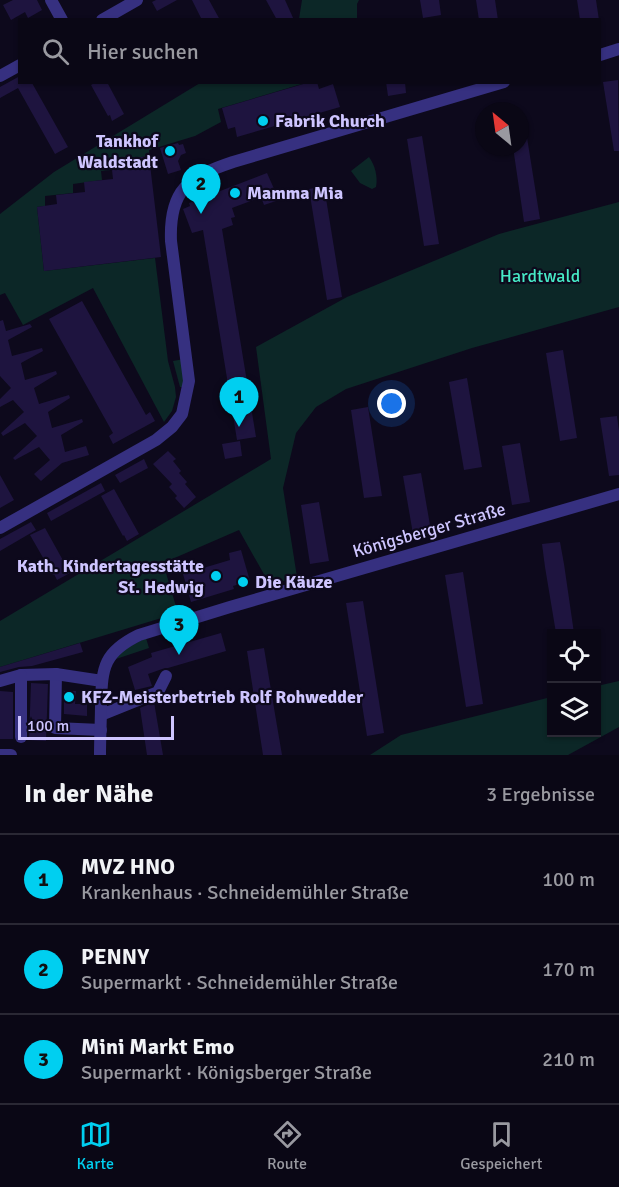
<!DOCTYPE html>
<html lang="de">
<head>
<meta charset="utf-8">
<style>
  :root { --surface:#0a0715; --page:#13101e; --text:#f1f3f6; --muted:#9999a0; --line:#2a2834; --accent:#00cff0 }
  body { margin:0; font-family:Signika,sans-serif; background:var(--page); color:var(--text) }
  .controls { position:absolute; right:18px; bottom:18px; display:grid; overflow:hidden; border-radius:0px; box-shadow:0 2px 4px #0004 }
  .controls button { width:54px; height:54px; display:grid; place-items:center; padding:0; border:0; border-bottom:2px solid var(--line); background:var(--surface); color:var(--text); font:30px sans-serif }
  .compass { position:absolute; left:475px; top:102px; width:54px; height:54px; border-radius:50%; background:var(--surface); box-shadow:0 2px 4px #0004; rotate:331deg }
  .scale { position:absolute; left:18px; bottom:15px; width:156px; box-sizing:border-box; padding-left:6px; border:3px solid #cec5ff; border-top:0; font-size:16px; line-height:21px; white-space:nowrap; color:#cec5ff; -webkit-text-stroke:4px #0d091c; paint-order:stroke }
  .you { position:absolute; left:392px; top:404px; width:21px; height:21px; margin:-15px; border:4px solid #fff; border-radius:50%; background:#1a73e8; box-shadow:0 0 0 9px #1a73e833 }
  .badge { display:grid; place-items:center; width:39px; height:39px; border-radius:50%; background:var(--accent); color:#111; font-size:20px; font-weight:700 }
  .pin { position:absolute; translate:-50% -50px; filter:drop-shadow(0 2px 3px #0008) }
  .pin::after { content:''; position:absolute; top:32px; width:21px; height:18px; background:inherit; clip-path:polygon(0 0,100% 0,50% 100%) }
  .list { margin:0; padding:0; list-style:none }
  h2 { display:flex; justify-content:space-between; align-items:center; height:78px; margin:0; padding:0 24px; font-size:26px }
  h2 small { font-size:20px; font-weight:400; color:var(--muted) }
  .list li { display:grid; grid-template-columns:39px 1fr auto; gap:18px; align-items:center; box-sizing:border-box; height:90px; padding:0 24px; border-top:2px solid var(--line) }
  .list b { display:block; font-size:22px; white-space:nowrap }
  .list p { margin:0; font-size:20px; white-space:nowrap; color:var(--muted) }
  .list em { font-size:20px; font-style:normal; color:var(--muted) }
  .icon { flex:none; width:33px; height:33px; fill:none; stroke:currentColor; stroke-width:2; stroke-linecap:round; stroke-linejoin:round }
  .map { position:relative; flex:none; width:619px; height:755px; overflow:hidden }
  .search { position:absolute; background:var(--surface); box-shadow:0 2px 4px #0004; left:18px; right:18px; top:18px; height:66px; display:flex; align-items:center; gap:15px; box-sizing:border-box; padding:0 21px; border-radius:0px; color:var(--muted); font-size:22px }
  .sheet { height:348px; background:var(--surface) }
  nav { display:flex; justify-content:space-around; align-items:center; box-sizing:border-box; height:84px; border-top:2px solid var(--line); background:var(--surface); font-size:16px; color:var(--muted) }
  nav a { display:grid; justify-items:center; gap:3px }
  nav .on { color:var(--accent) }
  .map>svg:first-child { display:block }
  .green { fill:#0c2727 }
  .building { fill:#1e143f }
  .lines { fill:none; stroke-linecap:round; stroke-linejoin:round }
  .minor { stroke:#363080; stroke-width:12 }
  .poi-dot { fill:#00cff0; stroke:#0d091c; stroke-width:2 }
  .labels { text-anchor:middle; stroke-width:4.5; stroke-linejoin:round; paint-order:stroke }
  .poi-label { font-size:18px; font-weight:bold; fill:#cec5ff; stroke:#0d091c; text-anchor:start }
  .park-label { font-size:18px; fill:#47e9c6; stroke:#0d091c }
  .street-label { font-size:18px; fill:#cec5ff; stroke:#0d091c }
</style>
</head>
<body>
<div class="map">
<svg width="619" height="755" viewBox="0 0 619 755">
  <rect width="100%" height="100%" fill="#0d091c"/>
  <g class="green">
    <path d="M302,0H359L357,4V19H299Z"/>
    <path d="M200,83H305L218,109L221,122L195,136L149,150V156L119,160L120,169L101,171L102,180L73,184V193L45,196V206L37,207L44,271L155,258L168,361L175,387L176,397L172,411L164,422L93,288L23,325L5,293L0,295V214L54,172Z"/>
    <path d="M369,157C375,165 378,177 376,187L372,189L360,183L351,171Z"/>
    <path d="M619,202V307L472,348L346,389L316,407L296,433L283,488L297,577L270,585L239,530L163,563L178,613L0,667V621L271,459L256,347L347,297L499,234Z"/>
    <path d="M184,359L183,387H180L173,361Z"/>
    <path d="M146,638L149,648L116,659L125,649Z"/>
    <path d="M619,681V727L568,755H370L401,735L551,697L552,732H596L597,686Z"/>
  </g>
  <g class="building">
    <path d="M13,0H37L42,10L28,18L25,12L11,20L3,5Z"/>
    <path d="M156,0H177L157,11L152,2Z"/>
    <path d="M192,0H209L220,20H202Z"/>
    <path d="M266,0H285L294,20H277Z"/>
    <path d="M420,0H439L441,15L423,18Z"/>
    <path d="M476,0H495L498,20H479Z"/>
    <path d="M577,0H596L599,20H580Z"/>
    <path d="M20,76V82L32,83L68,147L55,154L18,88L0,98V87Z"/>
    <path d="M618,80L619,151H614L603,82Z"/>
    <path d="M96,82H107L124,114L112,121L110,115L108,116L91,85Z"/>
    <path d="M310,82H317L319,89L333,84L340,107L237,137L235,127L228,129L222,108Z"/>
    <path d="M386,82H405L406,93L388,96Z"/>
    <path d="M525,125L540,219L524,222L513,147H520V126Z"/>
    <path d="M422,136L439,244L424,246L407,139Z"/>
    <path d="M178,143L179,145L183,144L186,153L181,155L178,161L181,170L168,174L160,148Z"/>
    <path d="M149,156L161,257L44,271L37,207L57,204L56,195L85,192L84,182L113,179L112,170L120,169L119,160Z"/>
    <path d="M267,173L279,200L264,205L261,197L232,208L235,217L231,218L233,225L222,229L256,437L237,440L203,230L192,233L183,209L190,206L189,203Z"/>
    <path d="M324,186L342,297L327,300L309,189Z"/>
    <path d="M82,301L146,415L150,412L155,421L113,444L109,436L113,433L49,319Z"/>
    <path d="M3,320L6,331L30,324L32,327L8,340L12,356L42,348L43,351L21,363L25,380L56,371L57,374L34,388L39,404L69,395L70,398L48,412L52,428L82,419L83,422L61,435L65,452L86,446L89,455L62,463L41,481L34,474L50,460L39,447L15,460L13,458L37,436L25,423L3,436L1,433L24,412L13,400L0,407V399L11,388L0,376V321Z"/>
    <path d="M563,350L577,438L560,441L546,353Z"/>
    <path d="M467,378L482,467L464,470L449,382Z"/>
    <path d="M368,407L382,496L364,498L351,410Z"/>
    <path d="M617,416L619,431V475L609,476L600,418Z"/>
    <path d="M240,441L242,456L225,459L222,444Z"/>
    <path d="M520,443L530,502L512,505L502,446Z"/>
    <path d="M168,451L176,459L173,461L181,471L179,473L187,482L185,484L196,497L184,508L175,498L177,496L169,487L172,484L153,464Z"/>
    <path d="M144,459L148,468L120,483L115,475Z"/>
    <path d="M421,473L431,531L413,534L403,476Z"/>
    <path d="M0,475L14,500L0,508Z"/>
    <path d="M101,483L105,491L51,521L47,513Z"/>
    <path d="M114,489L139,534L127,541L124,535L123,536L101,496Z"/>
    <path d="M319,502L329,561L310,564L301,505Z"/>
    <path d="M31,522L36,530L0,551V539Z"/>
    <path d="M45,528L70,573L57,580L54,574L53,575L30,535Z"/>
    <path d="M560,542L564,564L574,633H556L545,567L542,544Z"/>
    <path d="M241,550L250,581L233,586L234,589L191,602L183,574L230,560L229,553Z"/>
    <path d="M463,572L483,704L466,707L445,575Z"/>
    <path d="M363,601L384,733L367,736L346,603Z"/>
    <path d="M221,633L226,651L168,668H165L148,674L152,686L135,690L128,667L152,657L151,653Z"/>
    <path d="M80,643L83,652L32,666L19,667L0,672V667Z"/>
    <path d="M264,648L275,714L282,755H263L247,651Z"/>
    <path d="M31,683L48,684L46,741L29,740Z"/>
    <path d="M0,691L13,692V739H0Z"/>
    <path d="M64,691H76L75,704H87V716L64,714Z"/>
    <path d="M154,702L163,755H147L140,708Z"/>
  </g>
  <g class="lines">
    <g class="minor">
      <path d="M51,0L62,20"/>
      <path d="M102,20L137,0"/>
      <path d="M600,55L619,49"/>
      <path d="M0,76L20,65"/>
      <path d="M0,528L156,440L172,427L182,414L189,381L171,241C169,190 188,177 233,162L504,82"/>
      <path d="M56,674L55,728L101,730"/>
      <path d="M0,681L21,675L56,674L102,681"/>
      <path d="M101,715L158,692L166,676"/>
      <path d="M21,737V675"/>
      <path d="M0,755H11"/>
      <path d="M100,755C100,738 101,720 101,703C102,667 104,652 139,635L230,607L619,494"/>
    </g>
  </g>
  <g class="poi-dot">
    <circle cx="263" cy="121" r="6"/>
    <circle cx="170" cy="151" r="6"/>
    <circle cx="235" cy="193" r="6"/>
    <circle cx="216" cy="576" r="6"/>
    <circle cx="243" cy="582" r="6"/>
    <circle cx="69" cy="697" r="6"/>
  </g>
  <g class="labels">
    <g class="poi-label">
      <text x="275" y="127">Fabrik Church</text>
      <text x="158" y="147" text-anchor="end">Tankhof<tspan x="158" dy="21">Waldstadt</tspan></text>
      <text x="247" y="199">Mamma Mia</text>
      <text x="204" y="572" text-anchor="end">Kath. Kindertagesstätte<tspan x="204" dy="21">St. Hedwig</tspan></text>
      <text x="255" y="588">Die Käuze</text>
      <text x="81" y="703">KFZ-Meisterbetrieb Rolf Rohwedder</text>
    </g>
    <g class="park-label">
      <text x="540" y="282">Hardtwald</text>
    </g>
    <g class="street-label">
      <text transform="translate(429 530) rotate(-16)" y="6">Königsberger Straße</text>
    </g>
  </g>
</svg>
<div class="controls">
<button><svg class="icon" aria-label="locate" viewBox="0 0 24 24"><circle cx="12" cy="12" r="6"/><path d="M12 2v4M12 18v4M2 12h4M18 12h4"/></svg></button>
<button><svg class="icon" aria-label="layers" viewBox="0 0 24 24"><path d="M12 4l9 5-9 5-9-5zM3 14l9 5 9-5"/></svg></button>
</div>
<svg class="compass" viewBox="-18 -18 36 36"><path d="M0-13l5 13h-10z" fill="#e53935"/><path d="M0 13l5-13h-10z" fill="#9999a0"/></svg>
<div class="scale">100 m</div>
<div class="you"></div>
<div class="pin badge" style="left:239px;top:427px">1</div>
<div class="pin badge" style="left:201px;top:214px">2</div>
<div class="pin badge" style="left:179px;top:655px">3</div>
<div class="search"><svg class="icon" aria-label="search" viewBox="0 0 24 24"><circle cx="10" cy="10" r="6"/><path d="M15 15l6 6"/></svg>Hier suchen</div>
</div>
<section class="sheet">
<h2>In der Nähe<small>3 Ergebnisse</small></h2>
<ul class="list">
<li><span class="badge">1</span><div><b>MVZ HNO</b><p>Krankenhaus · Schneidemühler Straße</p></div><em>100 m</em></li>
<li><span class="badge">2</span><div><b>PENNY</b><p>Supermarkt · Schneidemühler Straße</p></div><em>170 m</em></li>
<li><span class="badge">3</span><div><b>Mini Markt Emo</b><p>Supermarkt · Königsberger Straße</p></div><em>210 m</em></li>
</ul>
</section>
<nav>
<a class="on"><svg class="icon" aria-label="map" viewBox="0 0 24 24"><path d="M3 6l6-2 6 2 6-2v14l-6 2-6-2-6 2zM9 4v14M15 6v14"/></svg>Karte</a>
<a><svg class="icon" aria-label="directions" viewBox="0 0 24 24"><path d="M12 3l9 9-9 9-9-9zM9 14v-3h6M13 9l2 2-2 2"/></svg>Route</a>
<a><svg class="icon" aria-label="saved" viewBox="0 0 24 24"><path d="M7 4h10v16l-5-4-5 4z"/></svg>Gespeichert</a>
</nav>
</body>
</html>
